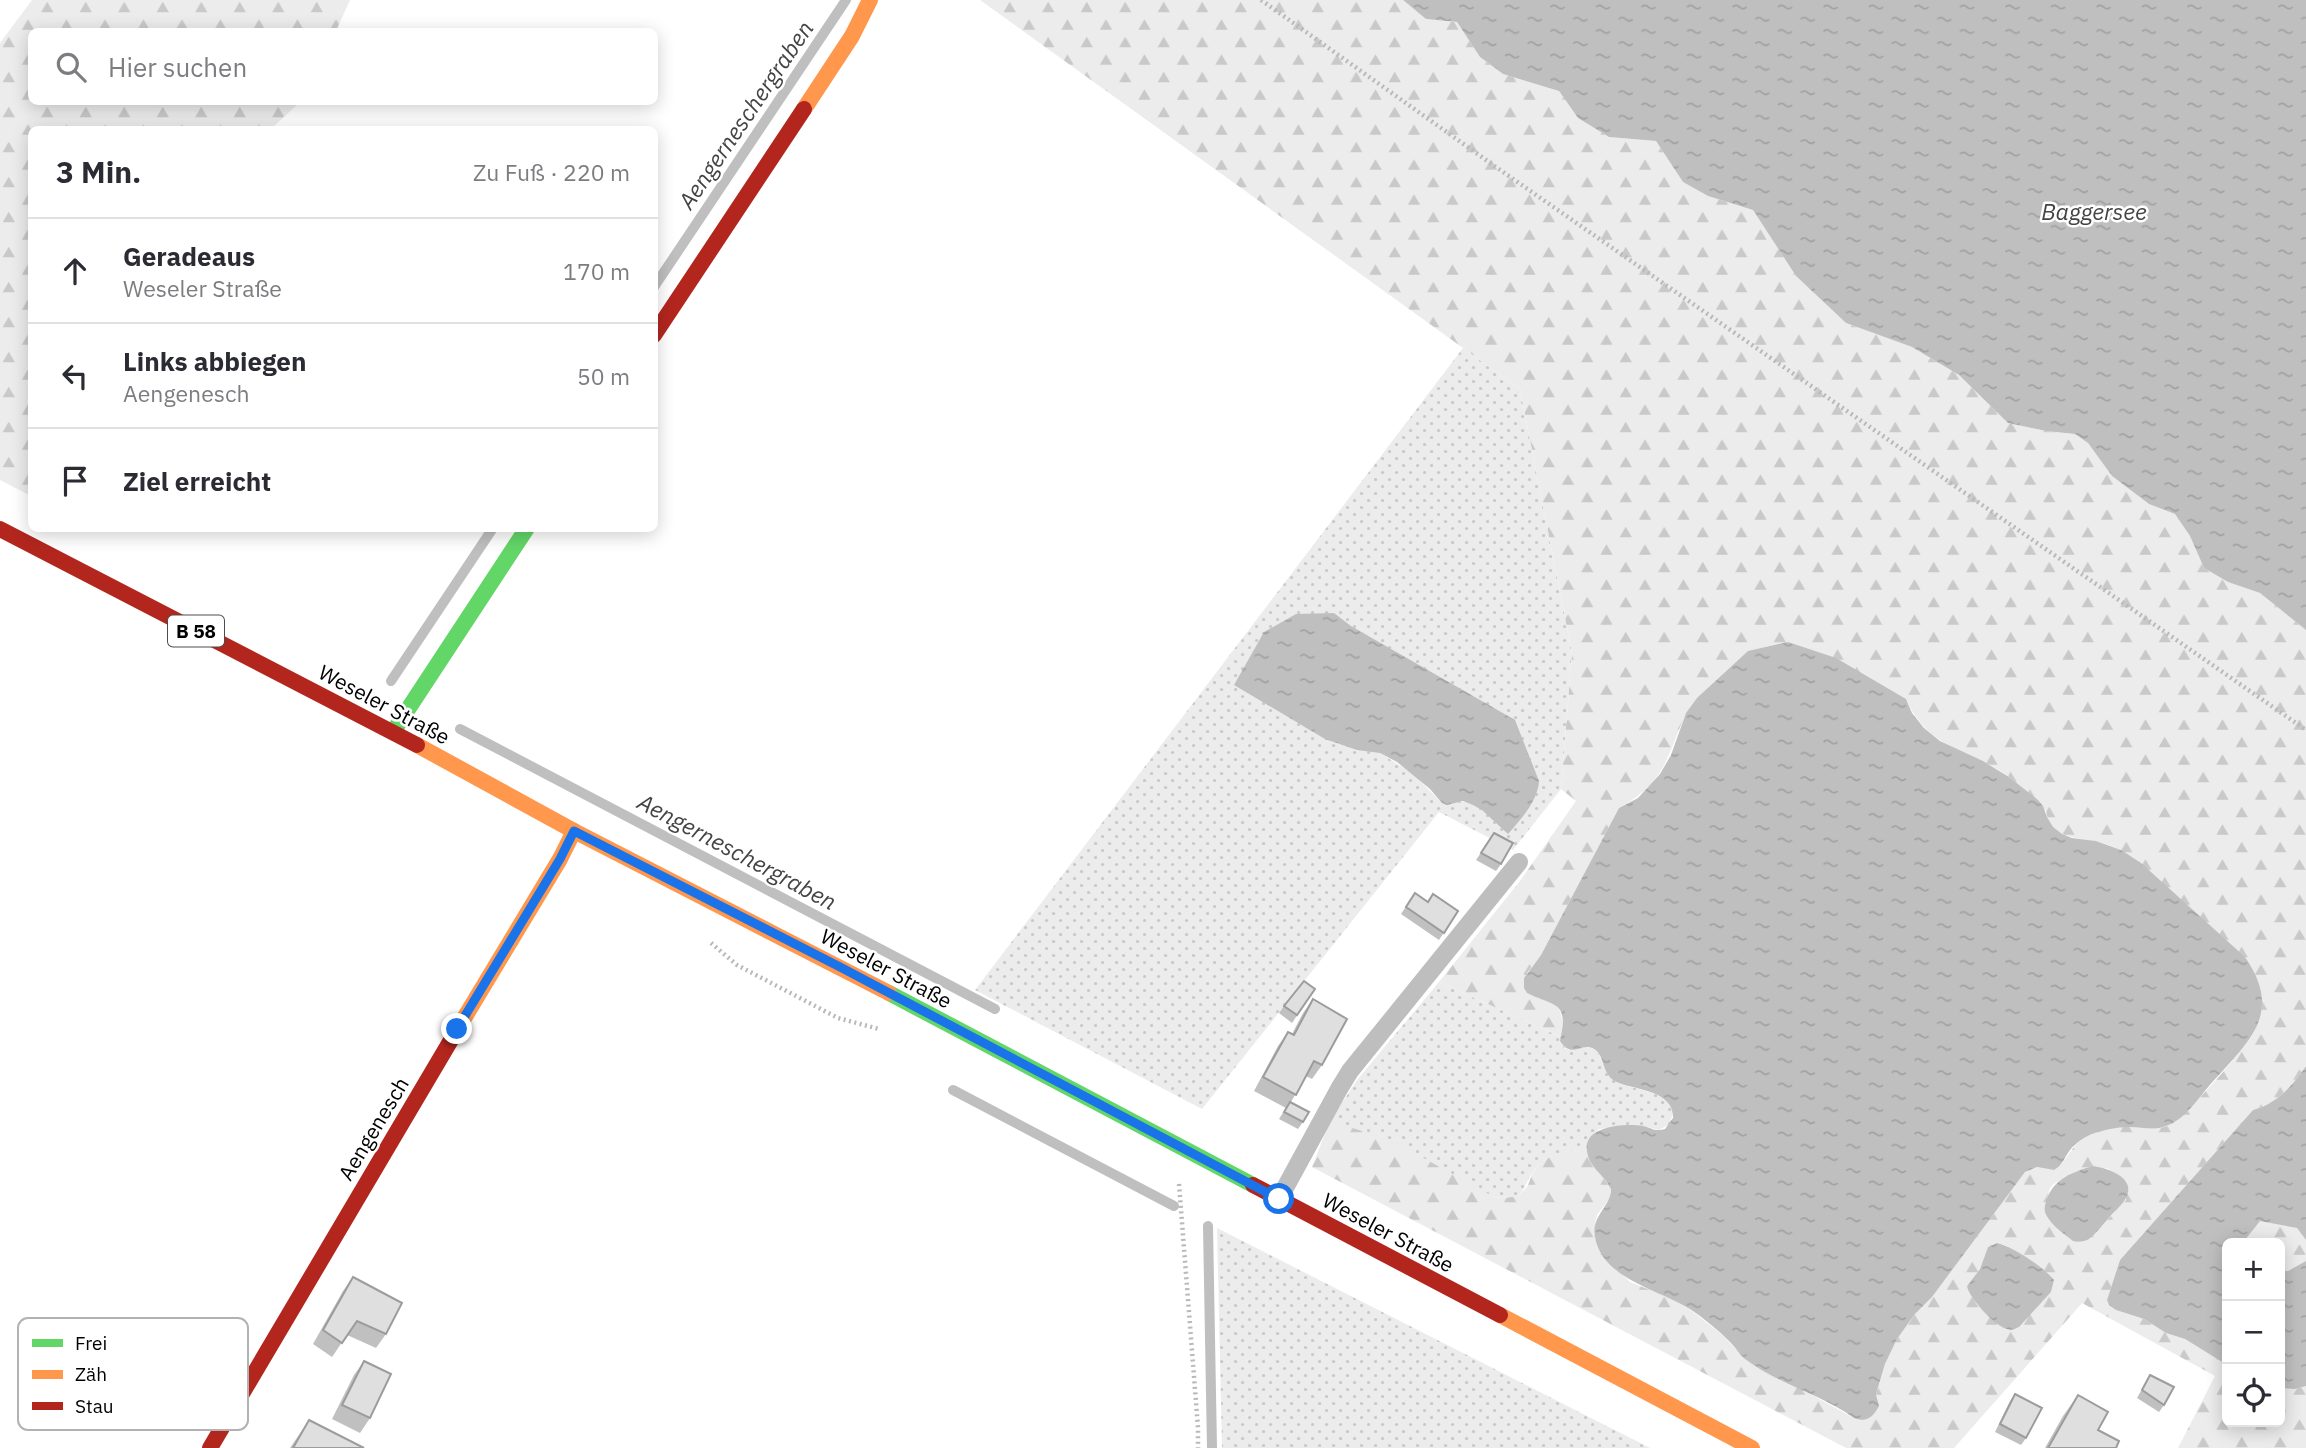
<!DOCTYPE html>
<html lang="de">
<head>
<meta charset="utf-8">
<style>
  :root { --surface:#fff; --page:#f2f2f3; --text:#2b2b33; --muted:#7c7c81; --line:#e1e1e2 }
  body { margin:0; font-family:"IBM Plex Sans",sans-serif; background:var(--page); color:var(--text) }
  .controls { position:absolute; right:21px; bottom:21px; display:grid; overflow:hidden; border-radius:10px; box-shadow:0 4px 18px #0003 }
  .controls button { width:63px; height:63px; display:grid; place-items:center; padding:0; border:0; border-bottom:2px solid var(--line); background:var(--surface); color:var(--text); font:35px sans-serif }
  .stop { position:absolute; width:21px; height:21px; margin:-16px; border:5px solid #1a73e8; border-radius:50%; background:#fff }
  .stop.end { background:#1a73e8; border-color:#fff; box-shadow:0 2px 7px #0008 }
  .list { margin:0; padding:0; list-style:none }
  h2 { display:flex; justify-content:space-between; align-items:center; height:91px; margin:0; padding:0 28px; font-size:30px }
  h2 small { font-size:23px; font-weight:400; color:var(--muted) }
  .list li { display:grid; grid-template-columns:46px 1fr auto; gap:21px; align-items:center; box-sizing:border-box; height:105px; padding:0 28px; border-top:2px solid var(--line) }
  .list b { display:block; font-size:26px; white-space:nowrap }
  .list p { margin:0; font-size:23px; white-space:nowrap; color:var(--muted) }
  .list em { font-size:23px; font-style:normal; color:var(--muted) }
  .icon { flex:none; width:38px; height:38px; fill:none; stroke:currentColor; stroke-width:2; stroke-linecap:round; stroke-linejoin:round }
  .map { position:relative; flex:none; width:2306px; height:1448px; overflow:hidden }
  .search { position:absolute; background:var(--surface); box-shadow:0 4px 18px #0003; left:28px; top:28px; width:630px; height:77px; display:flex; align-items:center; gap:18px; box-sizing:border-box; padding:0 24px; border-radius:10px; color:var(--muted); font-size:26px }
  .panel { position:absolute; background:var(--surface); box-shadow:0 4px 18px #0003; left:28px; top:126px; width:630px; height:406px; border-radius:10px }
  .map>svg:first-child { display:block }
  .grass { fill:url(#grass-dots); fill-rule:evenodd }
  .forest { fill:url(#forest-firs); fill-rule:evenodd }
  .water { fill:url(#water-ripples) }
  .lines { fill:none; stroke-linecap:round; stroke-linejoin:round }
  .stream { stroke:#bfbfbf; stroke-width:10 }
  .path { stroke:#b9b9b9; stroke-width:4.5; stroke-dasharray:2 3.5; stroke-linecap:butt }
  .lane { stroke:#bebebe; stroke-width:18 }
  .fast { stroke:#63d668; stroke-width:16 }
  .slow { stroke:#ff974d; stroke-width:16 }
  .jam { stroke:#b3261e; stroke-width:16 }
  .wall { fill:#c0c0c0 }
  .building { fill:#dfdfdf; stroke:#9c9c9c; stroke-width:2 }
  .route { stroke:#1a73e8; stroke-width:9 }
  .labels { text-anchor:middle; stroke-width:5; stroke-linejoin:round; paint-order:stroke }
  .shield { fill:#fff; stroke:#4c4c4c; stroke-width:2 }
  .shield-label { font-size:19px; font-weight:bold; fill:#000 }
  .street-label { font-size:21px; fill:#000; stroke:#fff }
  .water-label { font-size:23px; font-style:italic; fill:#444; stroke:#fff }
  .key { fill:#fff; stroke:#b2b2b2; stroke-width:2 }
  .key-label { font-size:19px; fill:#000 }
</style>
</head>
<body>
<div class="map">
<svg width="2306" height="1448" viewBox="0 0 2306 1448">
  <defs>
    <pattern id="grass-dots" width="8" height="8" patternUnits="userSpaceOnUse" patternTransform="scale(1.75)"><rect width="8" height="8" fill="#ececec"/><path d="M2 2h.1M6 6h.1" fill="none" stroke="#c9c9c9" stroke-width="1.8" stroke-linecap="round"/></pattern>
    <pattern id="forest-firs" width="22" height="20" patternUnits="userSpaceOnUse" patternTransform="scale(1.75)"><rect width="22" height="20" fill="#ececec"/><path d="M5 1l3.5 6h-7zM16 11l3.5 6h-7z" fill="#c9c9c9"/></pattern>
    <pattern id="water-ripples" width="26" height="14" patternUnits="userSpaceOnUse" patternTransform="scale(1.75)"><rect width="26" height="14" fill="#bfbfbf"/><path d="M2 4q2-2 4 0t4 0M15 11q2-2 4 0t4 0" fill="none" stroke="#a2a2a2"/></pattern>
  </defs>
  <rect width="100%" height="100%" fill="#fff"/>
  <g class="grass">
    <path d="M1463,348L1520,389L1572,653L1561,789L1513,850L1439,812L1202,1109L975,990ZM1334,613L1538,790L1523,815L1508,833C1496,822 1482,805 1465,802C1456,801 1450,805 1442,803L1412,773L1380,753Z"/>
    <path d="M1439,982L1561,1037C1564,1061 1578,1043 1591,1048C1605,1052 1601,1073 1617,1082C1634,1091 1667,1089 1673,1112L1670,1124L1659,1130L1643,1126H1624L1599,1129L1587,1141L1586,1150C1567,1149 1548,1154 1535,1169C1519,1190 1529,1200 1494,1197L1330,1121L1357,1080Z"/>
    <path d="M1217,1228L1650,1448H1222Z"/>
  </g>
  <g class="forest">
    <path d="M32,0H350L336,31L32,32V102H300L271,129L32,130L31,496L0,480V43Z"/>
    <path d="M980,0H1403L1426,19L1457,22L1480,57L1503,74L1559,91L1578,118L1609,137L1656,141L1683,182L1708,196L1753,210L1796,276L1846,323L1912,347L1959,375L2008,423L2046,431L2075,434L2088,443L2112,476L2149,504L2175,514L2190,536L2204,568L2228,582L2260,593L2306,630V1066C2292,1086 2277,1104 2253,1110L2120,1260L2107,1300L2116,1310L2144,1319L2166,1333L2185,1339L2227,1365V1422H2280V1388L2295,1389L2306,1386V1448H2178L2215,1376L2082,1303L1954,1448H1846L1312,1167L1330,1121L1391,1140L1494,1197C1505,1198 1518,1199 1525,1189C1529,1185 1530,1179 1532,1174C1544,1154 1565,1149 1586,1150L1592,1164L1611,1188L1610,1198L1597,1215L1595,1224V1238L1602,1253L1630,1282L1670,1298L1688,1308L1720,1333L1745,1358L1854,1418L1878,1399L1876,1394L1885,1364L1897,1339L1915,1314L1932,1297L2025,1172L2037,1167L2054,1170C2071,1160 2068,1144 2092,1134C2104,1129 2117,1126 2130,1127C2143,1127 2154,1131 2167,1126C2183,1120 2238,1056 2249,1040C2257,1029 2260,1017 2262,1005L2121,850C2112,847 2103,842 2094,841C2073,837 2050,838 2046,811C2033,800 2022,787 2009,777C1969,747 1929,751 1906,699L1686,713C1666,758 1666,782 1619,808L1541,955L1527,973L1533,995C1559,1001 1565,1010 1561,1037L1439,982L1520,881L1576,801L1561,789L1572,653L1520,389ZM2107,1168L2127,1182L2126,1200L2089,1239L2073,1241L2047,1216C2047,1207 2046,1195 2051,1187C2059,1176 2093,1172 2107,1168ZM1997,1243L2005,1245L2049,1274L2054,1280L2051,1292L2039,1304L1967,1286L1980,1269L1988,1247Z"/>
    <path d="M2260,1220L2297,1228L2306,1240V1262L2288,1271H2280V1243H2247L2245,1240Z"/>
  </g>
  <g class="water">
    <path d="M1403,0H2306V630L2260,593L2228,582L2204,568L2190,536L2175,514L2149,504L2112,476L2088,443L2075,434L2046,431L2008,423L1959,375L1912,347L1846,323L1796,276L1753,210L1708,196L1683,182L1656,141L1609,137L1578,118L1559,91L1503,74L1480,57L1457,22L1426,19Z"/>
    <path d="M1334,613L1351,626L1515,720L1539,781C1538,801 1521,819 1508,834L1482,810L1473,805L1463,801L1447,805L1442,803L1430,789L1397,762L1380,753L1357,750L1325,739L1234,685L1264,632L1296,614Z"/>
    <path d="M1788,642L1836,658L1906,699L1912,713L1924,728L1940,741L1983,761L2009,777L2038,800L2043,806L2047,817L2053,827L2062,834L2072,838L2096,841L2121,850L2141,863L2245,957C2285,1015 2247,1043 2209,1086C2197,1100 2184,1120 2166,1126C2154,1131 2142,1127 2129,1127C2116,1127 2104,1130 2092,1134C2085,1137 2075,1143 2070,1150C2064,1158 2063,1165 2054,1170L2037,1167L2025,1172L1932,1297L1915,1314L1897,1339L1885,1364L1876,1394L1879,1406C1873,1417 1867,1423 1854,1418C1821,1394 1778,1384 1745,1359C1740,1355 1736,1348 1731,1343C1718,1330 1705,1319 1690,1309C1660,1290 1602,1279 1595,1237C1591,1215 1611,1207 1611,1189C1604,1175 1590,1168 1587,1152C1581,1126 1626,1123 1643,1126C1652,1128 1655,1132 1665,1129L1673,1118C1674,1091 1637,1090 1619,1083C1600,1076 1607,1057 1594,1049C1581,1041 1572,1060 1560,1041C1569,1000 1555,1007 1527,993L1524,988V978L1541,955L1619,808L1638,798L1660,774L1671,755L1686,713L1697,698L1748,651Z"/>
    <path d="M2306,1066V1240L2297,1228L2260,1221L2245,1240L2247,1243H2227V1365L2185,1339L2166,1333L2144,1319L2116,1310L2109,1305L2107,1300L2120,1260L2253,1110C2277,1104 2292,1086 2306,1066Z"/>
    <path d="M2093,1166C2108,1168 2137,1178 2126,1198C2122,1206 2113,1212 2108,1219C2102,1225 2096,1234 2089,1239C2084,1242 2078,1242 2073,1241C2064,1234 2054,1227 2048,1218C2044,1212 2044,1208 2046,1202C2052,1179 2073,1172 2093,1166Z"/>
    <path d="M1997,1243C2012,1246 2045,1268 2054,1280L2051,1292L2019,1327C2014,1329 2013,1331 2007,1329C1995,1326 1969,1298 1967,1286L1980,1269L1988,1247Z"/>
    <path d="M2306,1261V1386L2295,1389L2280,1388V1271H2288Z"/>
  </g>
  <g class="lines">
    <g class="stream">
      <path d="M654,287L846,0"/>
      <path d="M391,681L493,528"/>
      <path d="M460,729L995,1009"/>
      <path d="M953,1090L1174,1206"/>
      <path d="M1208,1226L1212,1448"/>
    </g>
    <g class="path">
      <path d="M1261,0L1493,165L2306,730"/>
      <path d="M711,943L737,965L838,1018L879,1029"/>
      <path d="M1179,1184L1198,1428V1448"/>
    </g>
    <path class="lane" d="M1279,1199L1339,1089L1350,1071L1519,862"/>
    <g class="fast">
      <path d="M393,732L527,528"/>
      <path d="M889,993L1253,1185"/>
    </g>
    <g class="slow">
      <path d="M804,109L852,36L870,0"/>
      <path d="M417,745L574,831L889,993"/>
      <path d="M454,1035L560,859L574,831"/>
      <path d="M1500,1315L1752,1448"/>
    </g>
    <g class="jam">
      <path d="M654,335L804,109"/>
      <path d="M0,529L417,745"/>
      <path d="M1253,1185L1500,1315"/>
      <path d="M210,1448L454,1035"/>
    </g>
  </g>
  <g class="wall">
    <path d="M1494,833L1501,864L1496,871L1476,860Z"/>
    <path d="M1415,893L1428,902L1458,911L1439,940L1401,914Z"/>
    <path d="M1315,989L1292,1023L1279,1013L1284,1006Z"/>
    <path d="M1313,999L1322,1065L1312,1079L1306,1076L1291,1102L1303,1122L1298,1129L1279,1119L1286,1108L1254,1091L1278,1046L1288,1032L1292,1034L1303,1013Z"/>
    <path d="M353,1277L386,1334L376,1348L347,1335L332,1357L313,1344L343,1291Z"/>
    <path d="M364,1361L370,1418L360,1433L332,1419L354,1375Z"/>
    <path d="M2150,1375L2164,1405L2159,1412L2137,1398Z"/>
    <path d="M2015,1394L2026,1438L2021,1445L1995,1432L2010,1401Z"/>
    <path d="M2078,1395L2098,1430L2116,1448H2045L2063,1416Z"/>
    <path d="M309,1420L364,1448H290Z"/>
  </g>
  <g class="building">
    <path d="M1494,833L1513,843L1501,864L1481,853Z"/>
    <path d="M1415,893L1428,902L1433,894L1458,911L1444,933L1406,907Z"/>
    <path d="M1304,981L1315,989L1297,1015L1284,1006Z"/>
    <path d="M1313,999L1347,1019L1322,1065L1314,1061L1296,1095L1263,1077L1288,1032L1294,1035Z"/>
    <path d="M1290,1102L1309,1112L1303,1122L1284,1112Z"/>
    <path d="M353,1277L402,1303L386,1334L357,1321L342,1343L323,1330Z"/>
    <path d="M364,1361L391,1374L370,1418L342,1405Z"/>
    <path d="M2150,1375L2174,1387L2164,1405L2142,1390Z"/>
    <path d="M2015,1394L2042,1408L2026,1438L2000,1424Z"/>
    <path d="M2078,1395L2108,1412L2098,1430L2119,1441L2116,1448H2048Z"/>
    <path d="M309,1420L364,1448H293Z"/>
  </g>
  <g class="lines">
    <path class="route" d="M457,1029L560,859L574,831L842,968L1279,1199"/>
  </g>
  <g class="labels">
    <rect class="shield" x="168" y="615.5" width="56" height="31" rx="5"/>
    <g class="shield-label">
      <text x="196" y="638">B 58</text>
    </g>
    <g class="street-label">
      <text transform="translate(384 705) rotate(28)" y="7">Weseler Straße</text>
      <text transform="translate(886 969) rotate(28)" y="7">Weseler Straße</text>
      <text transform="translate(374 1129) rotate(-59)" y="7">Aengenesch</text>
      <text transform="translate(1388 1233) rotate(28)" y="7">Weseler Straße</text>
    </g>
    <g class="water-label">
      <text transform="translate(746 115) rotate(-56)" y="8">Aengerneschergraben</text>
      <text x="2094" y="220">Baggersee</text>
      <text transform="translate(737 852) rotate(28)" y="8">Aengerneschergraben</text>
    </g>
  </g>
  <rect x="18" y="1318" width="230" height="112" rx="10" class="key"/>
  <rect x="32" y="1339" width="31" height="8" fill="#63d668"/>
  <rect x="32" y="1370" width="31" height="9" fill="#ff974d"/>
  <rect x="32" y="1402" width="31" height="8" fill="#b3261e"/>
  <g class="key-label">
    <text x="75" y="1350">Frei</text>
    <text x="75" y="1381">Zäh</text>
    <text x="75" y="1413">Stau</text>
  </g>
</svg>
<div class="controls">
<button>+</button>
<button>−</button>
<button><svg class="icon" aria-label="locate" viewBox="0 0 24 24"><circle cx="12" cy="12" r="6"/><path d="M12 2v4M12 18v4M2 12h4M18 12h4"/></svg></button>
</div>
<div class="stop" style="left:1279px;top:1199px"></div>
<div class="stop end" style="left:457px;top:1029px"></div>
<div class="search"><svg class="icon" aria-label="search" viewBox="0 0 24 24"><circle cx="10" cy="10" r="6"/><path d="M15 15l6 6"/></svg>Hier suchen</div>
<section class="panel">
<h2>3 Min.<small>Zu Fuß · 220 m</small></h2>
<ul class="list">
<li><svg class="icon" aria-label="ahead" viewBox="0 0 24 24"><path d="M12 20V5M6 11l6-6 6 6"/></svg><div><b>Geradeaus</b><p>Weseler Straße</p></div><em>170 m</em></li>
<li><svg class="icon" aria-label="left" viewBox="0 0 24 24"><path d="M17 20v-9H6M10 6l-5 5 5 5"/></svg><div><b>Links abbiegen</b><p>Aengenesch</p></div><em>50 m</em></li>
<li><svg class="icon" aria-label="arrive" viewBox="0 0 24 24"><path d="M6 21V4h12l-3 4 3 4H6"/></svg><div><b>Ziel erreicht</b></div></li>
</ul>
</section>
</div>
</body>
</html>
